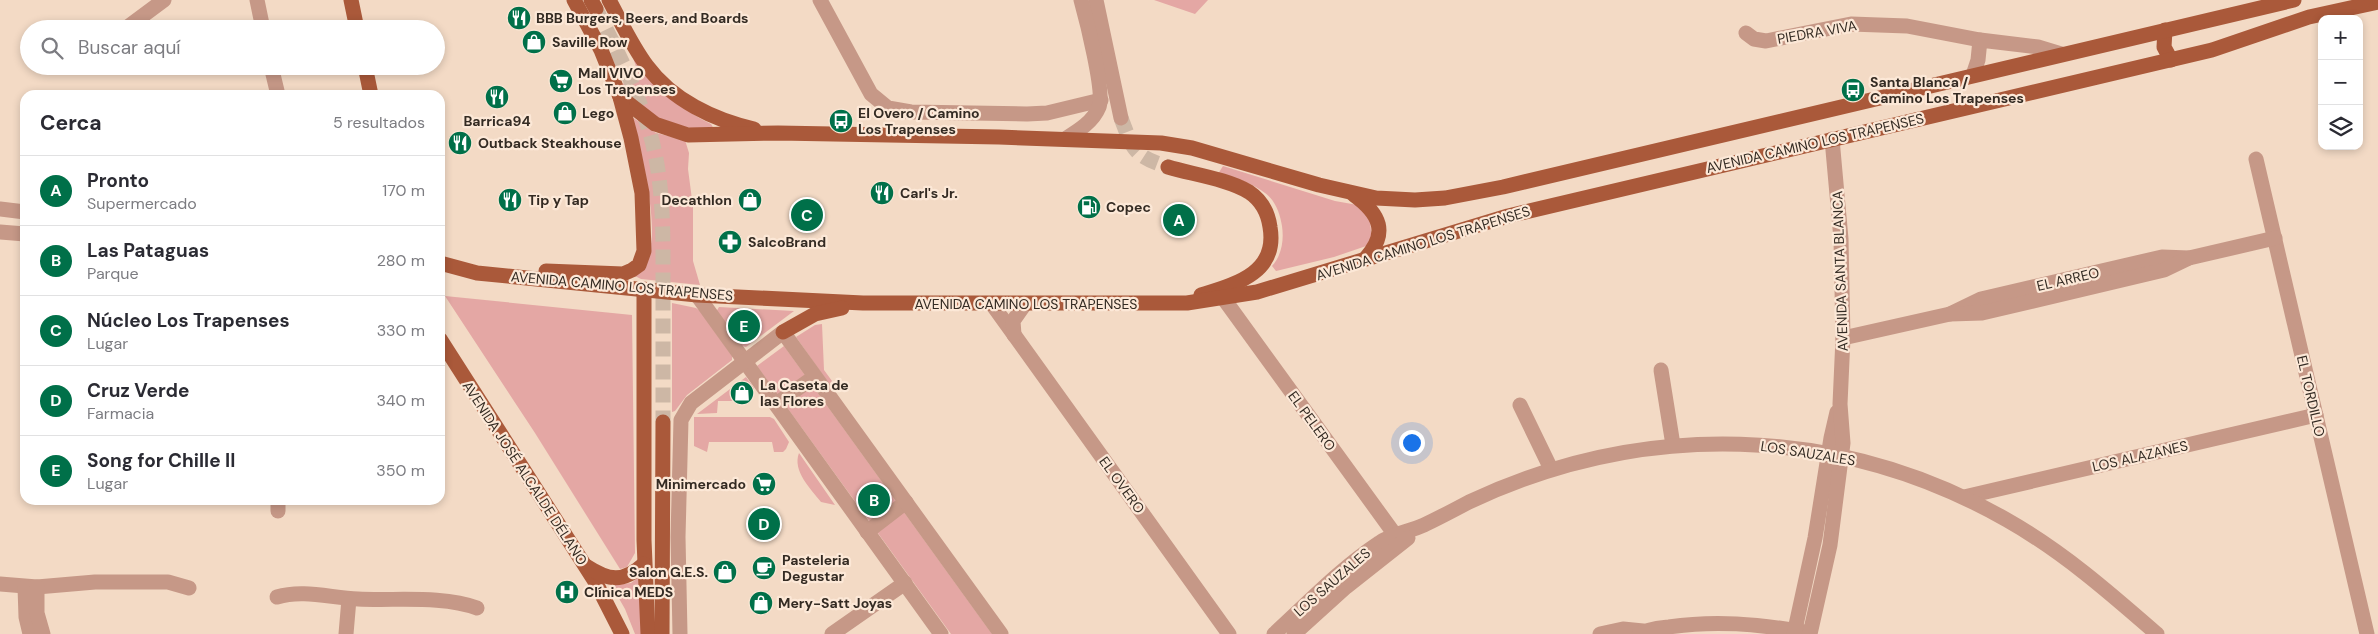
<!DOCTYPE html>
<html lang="es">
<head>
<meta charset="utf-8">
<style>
  :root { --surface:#fff; --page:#f2f2f3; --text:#2b2b33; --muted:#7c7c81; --line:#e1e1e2; --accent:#007049 }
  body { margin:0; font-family:"DM Sans",sans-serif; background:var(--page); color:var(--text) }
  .controls { position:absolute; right:15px; top:15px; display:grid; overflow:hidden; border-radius:10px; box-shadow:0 2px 8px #0003 }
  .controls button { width:45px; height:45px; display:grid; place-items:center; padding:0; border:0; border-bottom:1px solid var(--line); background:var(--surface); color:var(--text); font:25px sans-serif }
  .you { position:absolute; left:1411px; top:442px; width:18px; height:18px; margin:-12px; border:4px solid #fff; border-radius:50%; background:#1a73e8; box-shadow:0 0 0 8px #1a73e833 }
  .badge { display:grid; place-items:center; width:32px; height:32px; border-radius:50%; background:var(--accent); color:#fff; font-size:16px; font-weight:700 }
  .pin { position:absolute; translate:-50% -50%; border:2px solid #fff; box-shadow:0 1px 5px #0006 }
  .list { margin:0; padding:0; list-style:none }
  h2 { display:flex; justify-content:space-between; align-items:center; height:65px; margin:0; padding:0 20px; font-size:21px }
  h2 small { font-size:16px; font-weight:400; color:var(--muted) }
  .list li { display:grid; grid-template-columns:32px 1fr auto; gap:15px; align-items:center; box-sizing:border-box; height:70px; padding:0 20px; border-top:1px solid var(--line) }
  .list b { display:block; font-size:19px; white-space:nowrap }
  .list p { margin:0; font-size:16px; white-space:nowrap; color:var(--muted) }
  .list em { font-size:16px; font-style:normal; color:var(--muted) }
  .icon { flex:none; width:28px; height:28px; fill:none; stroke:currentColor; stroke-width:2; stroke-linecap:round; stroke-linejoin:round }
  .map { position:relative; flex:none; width:2378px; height:634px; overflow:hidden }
  .search { position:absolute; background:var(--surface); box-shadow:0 2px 8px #0003; left:20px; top:20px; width:425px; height:55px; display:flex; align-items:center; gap:12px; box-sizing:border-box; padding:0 18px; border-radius:28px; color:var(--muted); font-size:19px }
  .panel { position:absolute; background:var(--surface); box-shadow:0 2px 8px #0003; left:20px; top:90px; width:425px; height:415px; border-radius:15px }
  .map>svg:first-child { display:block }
  .green { fill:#e4a7a4 }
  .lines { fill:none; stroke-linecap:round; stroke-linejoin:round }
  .major-tunnel { stroke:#cdb7a5; stroke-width:15; stroke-dasharray:15 8; stroke-linecap:butt }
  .minor { stroke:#c69887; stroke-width:15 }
  .major { stroke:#aa593a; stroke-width:15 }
  .labels { text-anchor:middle; stroke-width:4.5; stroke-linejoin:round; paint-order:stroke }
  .poi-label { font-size:14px; font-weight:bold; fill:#342b23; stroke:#fce8d7; text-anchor:start }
  .street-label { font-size:14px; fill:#342b23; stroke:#fce8d7 }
</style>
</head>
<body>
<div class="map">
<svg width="2378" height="634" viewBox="0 0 2378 634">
  <rect width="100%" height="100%" fill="#f3dac5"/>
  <g class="green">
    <path d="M1154,0H1208L1195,14Z"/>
    <path d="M633,58C657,87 676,107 711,124L714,129L710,131L665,124L631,99L622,84L640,78Z"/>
    <path d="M632,117L656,133L685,140L689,153L688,169L693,207V261L700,285L641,279L635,276C640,268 648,258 650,249C658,218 640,149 632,117Z"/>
    <path d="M1170,161L1218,174L1223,166L1335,201L1369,207L1372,244L1334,257L1276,271L1272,266C1282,255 1284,240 1282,226C1280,214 1276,201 1265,193C1242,175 1198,169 1170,161Z"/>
    <path d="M445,296L632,315L635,553L627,567L620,569L535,433Z"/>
    <path d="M672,303L696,308L700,311L732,356V360L687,395L675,411L672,412Z"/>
    <path d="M719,307L794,311L746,347L742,346L716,312Z"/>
    <path d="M822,324L824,370L832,381L829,384L796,337L815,325Z"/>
    <path d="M784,346L992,634H951L757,366Z"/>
    <path d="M746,377L754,388V393L748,401H718L717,413L697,414Z"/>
    <path d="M694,417H770L774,419L789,442L786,449L783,452H774L772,442H709L707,452L694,446Z"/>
    <path d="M799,453L835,505L821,502C811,489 792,471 799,453Z"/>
    <path d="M639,577L644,634H635L625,609L613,588L615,585L631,583Z"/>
  </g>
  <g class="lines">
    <g class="major-tunnel">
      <path d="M596,9C615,47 635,85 648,127C664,177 663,229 663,281C663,328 663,375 663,422"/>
      <path d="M1121,118C1133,149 1133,156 1168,167"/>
    </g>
    <g class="minor">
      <path d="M257,0L263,29"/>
      <path d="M820,0L871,94L888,108L911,112L1027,114L1047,113L1101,100"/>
      <path d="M1096,0L1121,118"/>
      <path d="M125,29L164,0"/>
      <path d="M1746,33L1754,39L1766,41L1851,24L1907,26L1980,40"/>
      <path d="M271,66L278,95"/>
      <path d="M1973,75L1978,60L1980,40L2038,47L2061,54"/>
      <path d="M1065,139C1078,131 1093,122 1099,107C1105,92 1086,18 1081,0"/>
      <path d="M2256,159L2367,634"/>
      <path d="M0,209L25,212"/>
      <path d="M0,232L25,234"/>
      <path d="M697,295L941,634"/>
      <path d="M1224,299L1401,543"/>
      <path d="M992,304L1229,634"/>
      <path d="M1950,314L1981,299L2162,257L2189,258"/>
      <path d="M1014,335L1013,321L1025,304"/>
      <path d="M1843,338L1950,314L1982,313L2164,270L2189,258L2275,238"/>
      <path d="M1661,370L1673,445"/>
      <path d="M776,404L814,377"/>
      <path d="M1520,405L1551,469"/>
      <path d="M1964,497L2316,415"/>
      <path d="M278,511V500"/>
      <path d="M867,532L906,502"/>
      <path d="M0,584L37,587L95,582H168L189,588"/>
      <path d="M25,587L26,617L30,634"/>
      <path d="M37,587V613L43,634"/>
      <path d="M277,597C303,589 331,598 358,599C394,601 443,595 477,608"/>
      <path d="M346,634L349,599"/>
      <path d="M680,634L678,537L681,420L691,403L783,332L1001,634"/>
      <path d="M832,634L905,583"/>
      <path d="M1274,634C1308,603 1340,569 1379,543C1393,533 1409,532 1424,525C1439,518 1454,510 1469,502C1643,420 1839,424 2007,520C2062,551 2110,593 2157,634"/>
      <path d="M1294,634L1346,587L1408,538"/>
      <path d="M1600,634L1623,629L1643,631"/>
      <path d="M1639,634C1647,629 1660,628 1669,627C1715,620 1758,624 1804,632"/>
      <path d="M1794,634L1815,538L1831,438L1837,412"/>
      <path d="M1810,634L1830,545L1843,443L1840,404L1843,338L1841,239L1832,139"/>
    </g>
    <g class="major">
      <path d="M351,0L357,29"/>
      <path d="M591,0L596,9"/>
      <path d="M609,0C621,22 632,46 647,66C672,100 714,120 754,129"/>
      <path d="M2165,30L2164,47L2171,60"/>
      <path d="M365,66L371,95"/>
      <path d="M620,97L655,124L688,135L778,133L999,137L1161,143L1192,148L1319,185L1376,198L1415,200L1445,198L1503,187L2294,0"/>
      <path d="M1168,167C1191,174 1228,179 1249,192C1261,200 1268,213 1270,227C1278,273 1236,284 1201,295"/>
      <path d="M1354,195C1380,214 1389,233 1365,259"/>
      <path d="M440,263L477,273L697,295L863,303H1187L1257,292L1508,216L2212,50L2309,17L2378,2"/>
      <path d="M546,271L623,274L632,270L639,265L644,251L642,193L631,138L620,97L601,50L574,0"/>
      <path d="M644,289V540L648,634"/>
      <path d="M783,332L815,314L842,308"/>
      <path d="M440,339L596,583L622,634"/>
      <path d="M586,566C609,581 623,583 644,564"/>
      <path d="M662,634L663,422"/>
    </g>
  </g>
  <defs>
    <g id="restaurant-disc" transform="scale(1.25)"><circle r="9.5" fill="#007049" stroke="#fce8d7"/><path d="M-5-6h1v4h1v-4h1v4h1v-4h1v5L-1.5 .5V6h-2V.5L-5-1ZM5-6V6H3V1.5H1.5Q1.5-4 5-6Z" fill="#fff"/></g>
    <g id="shop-disc" transform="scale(1.25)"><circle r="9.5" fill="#007049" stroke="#fce8d7"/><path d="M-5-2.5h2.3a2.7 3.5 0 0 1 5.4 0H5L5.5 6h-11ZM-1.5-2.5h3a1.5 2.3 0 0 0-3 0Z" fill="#fff"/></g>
    <g id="supermarket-disc" transform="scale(1.25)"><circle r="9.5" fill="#007049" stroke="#fce8d7"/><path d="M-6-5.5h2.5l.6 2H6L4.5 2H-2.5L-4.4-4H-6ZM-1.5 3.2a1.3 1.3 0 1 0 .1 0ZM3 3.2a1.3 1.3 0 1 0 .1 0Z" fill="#fff"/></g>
    <g id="bus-disc" transform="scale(1.25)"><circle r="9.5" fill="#007049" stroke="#fce8d7"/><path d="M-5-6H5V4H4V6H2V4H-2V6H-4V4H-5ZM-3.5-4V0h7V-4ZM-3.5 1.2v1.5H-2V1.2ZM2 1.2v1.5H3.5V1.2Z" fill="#fff"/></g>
    <g id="fuel-disc" transform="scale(1.25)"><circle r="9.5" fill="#007049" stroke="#fce8d7"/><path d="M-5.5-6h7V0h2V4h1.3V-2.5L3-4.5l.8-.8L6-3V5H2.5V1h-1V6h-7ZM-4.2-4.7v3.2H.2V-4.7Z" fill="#fff"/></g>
    <g id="pharmacy-disc" transform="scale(1.25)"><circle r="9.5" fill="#007049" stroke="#fce8d7"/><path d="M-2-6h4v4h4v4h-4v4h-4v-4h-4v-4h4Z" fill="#fff"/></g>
    <g id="cafe-disc" transform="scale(1.25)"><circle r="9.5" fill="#007049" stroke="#fce8d7"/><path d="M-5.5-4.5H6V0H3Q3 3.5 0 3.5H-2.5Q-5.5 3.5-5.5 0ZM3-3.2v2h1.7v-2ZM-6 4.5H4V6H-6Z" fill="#fff"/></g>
    <g id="hospital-disc" transform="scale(1.25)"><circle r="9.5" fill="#007049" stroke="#fce8d7"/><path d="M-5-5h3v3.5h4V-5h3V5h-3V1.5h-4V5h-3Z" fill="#fff"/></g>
  </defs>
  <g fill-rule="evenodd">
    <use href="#restaurant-disc" x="519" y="18"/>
    <use href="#shop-disc" x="534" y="42"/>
    <use href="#supermarket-disc" x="561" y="81"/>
    <use href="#bus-disc" x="1853" y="90"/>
    <use href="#restaurant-disc" x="497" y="97"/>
    <use href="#shop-disc" x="565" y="113"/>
    <use href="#bus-disc" x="841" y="121"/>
    <use href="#restaurant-disc" x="460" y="143"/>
    <use href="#restaurant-disc" x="882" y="193"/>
    <use href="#restaurant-disc" x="510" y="200"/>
    <use href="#shop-disc" x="750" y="200"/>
    <use href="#fuel-disc" x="1089" y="207"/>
    <use href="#pharmacy-disc" x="730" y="242"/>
    <use href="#shop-disc" x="742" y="393"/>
    <use href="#supermarket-disc" x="764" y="484"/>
    <use href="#cafe-disc" x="764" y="568"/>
    <use href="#shop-disc" x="725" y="572"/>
    <use href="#hospital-disc" x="567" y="592"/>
    <use href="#shop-disc" x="761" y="603"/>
  </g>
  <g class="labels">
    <g class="poi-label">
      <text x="536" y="23">BBB Burgers, Beers, and Boards</text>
      <text x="552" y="47">Saville Row</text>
      <text x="578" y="78">Mall VIVO<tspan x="578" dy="16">Los Trapenses</tspan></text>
      <text x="1870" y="87">Santa Blanca /<tspan x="1870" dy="16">Camino Los Trapenses</tspan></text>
      <text x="582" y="118">Lego</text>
      <text x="858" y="118">El Overo / Camino<tspan x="858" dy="16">Los Trapenses</tspan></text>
      <text x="497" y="126" text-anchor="middle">Barrica94</text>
      <text x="478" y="148">Outback Steakhouse</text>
      <text x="900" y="198">Carl's Jr.</text>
      <text x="528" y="205">Tip y Tap</text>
      <text x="732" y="205" text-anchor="end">Decathlon</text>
      <text x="1106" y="212">Copec</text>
      <text x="748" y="247">SalcoBrand</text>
      <text x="760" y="390">La Caseta de<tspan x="760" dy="16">las Flores</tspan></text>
      <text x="746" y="489" text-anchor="end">Minimercado</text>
      <text x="782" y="565">Pasteleria<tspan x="782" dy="16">Degustar</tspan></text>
      <text x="708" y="577" text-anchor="end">Salon G.E.S.</text>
      <text x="584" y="597">Clínica MEDS</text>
      <text x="778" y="608">Mery-Satt Joyas</text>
    </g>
    <g class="street-label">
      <text transform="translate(1817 32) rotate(-10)" y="5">PIEDRA VIVA</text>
      <text transform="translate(1815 143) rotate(-13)" y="5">AVENIDA CAMINO LOS TRAPENSES</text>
      <text transform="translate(1423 243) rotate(-17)" y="5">AVENIDA CAMINO LOS TRAPENSES</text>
      <text transform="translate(1840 271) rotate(-92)" y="5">AVENIDA SANTA BLANCA</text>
      <text transform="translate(2068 279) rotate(-13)" y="5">EL ARREO</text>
      <text transform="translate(622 286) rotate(5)" y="5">AVENIDA CAMINO LOS TRAPENSES</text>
      <text x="1026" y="309">AVENIDA CAMINO LOS TRAPENSES</text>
      <text transform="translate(2311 396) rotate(77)" y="5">EL TORDILLO</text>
      <text transform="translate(1312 421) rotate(54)" y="5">EL PELERO</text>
      <text transform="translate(1808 453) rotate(9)" y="5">LOS SAUZALES</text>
      <text transform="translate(2140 456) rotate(-13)" y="5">LOS ALAZANES</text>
      <text transform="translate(525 473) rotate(57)" y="5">AVENIDA JOSÉ ALCALDE DÉLANO</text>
      <text transform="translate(1122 485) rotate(54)" y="5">EL OVERO</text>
      <text transform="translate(1332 582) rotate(-41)" y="5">LOS SAUZALES</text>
    </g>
  </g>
</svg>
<div class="controls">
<button>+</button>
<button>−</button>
<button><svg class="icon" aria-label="layers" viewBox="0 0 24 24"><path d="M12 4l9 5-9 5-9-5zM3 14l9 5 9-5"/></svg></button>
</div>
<div class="you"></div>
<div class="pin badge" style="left:1179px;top:220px">A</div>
<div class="pin badge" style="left:874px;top:500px">B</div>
<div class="pin badge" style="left:807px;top:215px">C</div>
<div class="pin badge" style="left:764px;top:524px">D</div>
<div class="pin badge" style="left:744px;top:326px">E</div>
<div class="search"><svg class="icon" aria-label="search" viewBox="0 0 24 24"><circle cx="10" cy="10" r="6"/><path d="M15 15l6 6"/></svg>Buscar aquí</div>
<section class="panel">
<h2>Cerca<small>5 resultados</small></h2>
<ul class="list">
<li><span class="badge">A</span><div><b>Pronto</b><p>Supermercado</p></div><em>170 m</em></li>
<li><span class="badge">B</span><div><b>Las Pataguas</b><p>Parque</p></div><em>280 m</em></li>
<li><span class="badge">C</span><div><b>Núcleo Los Trapenses</b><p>Lugar</p></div><em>330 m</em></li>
<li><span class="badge">D</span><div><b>Cruz Verde</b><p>Farmacia</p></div><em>340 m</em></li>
<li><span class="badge">E</span><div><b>Song for Chille II</b><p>Lugar</p></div><em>350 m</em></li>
</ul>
</section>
</div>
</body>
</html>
